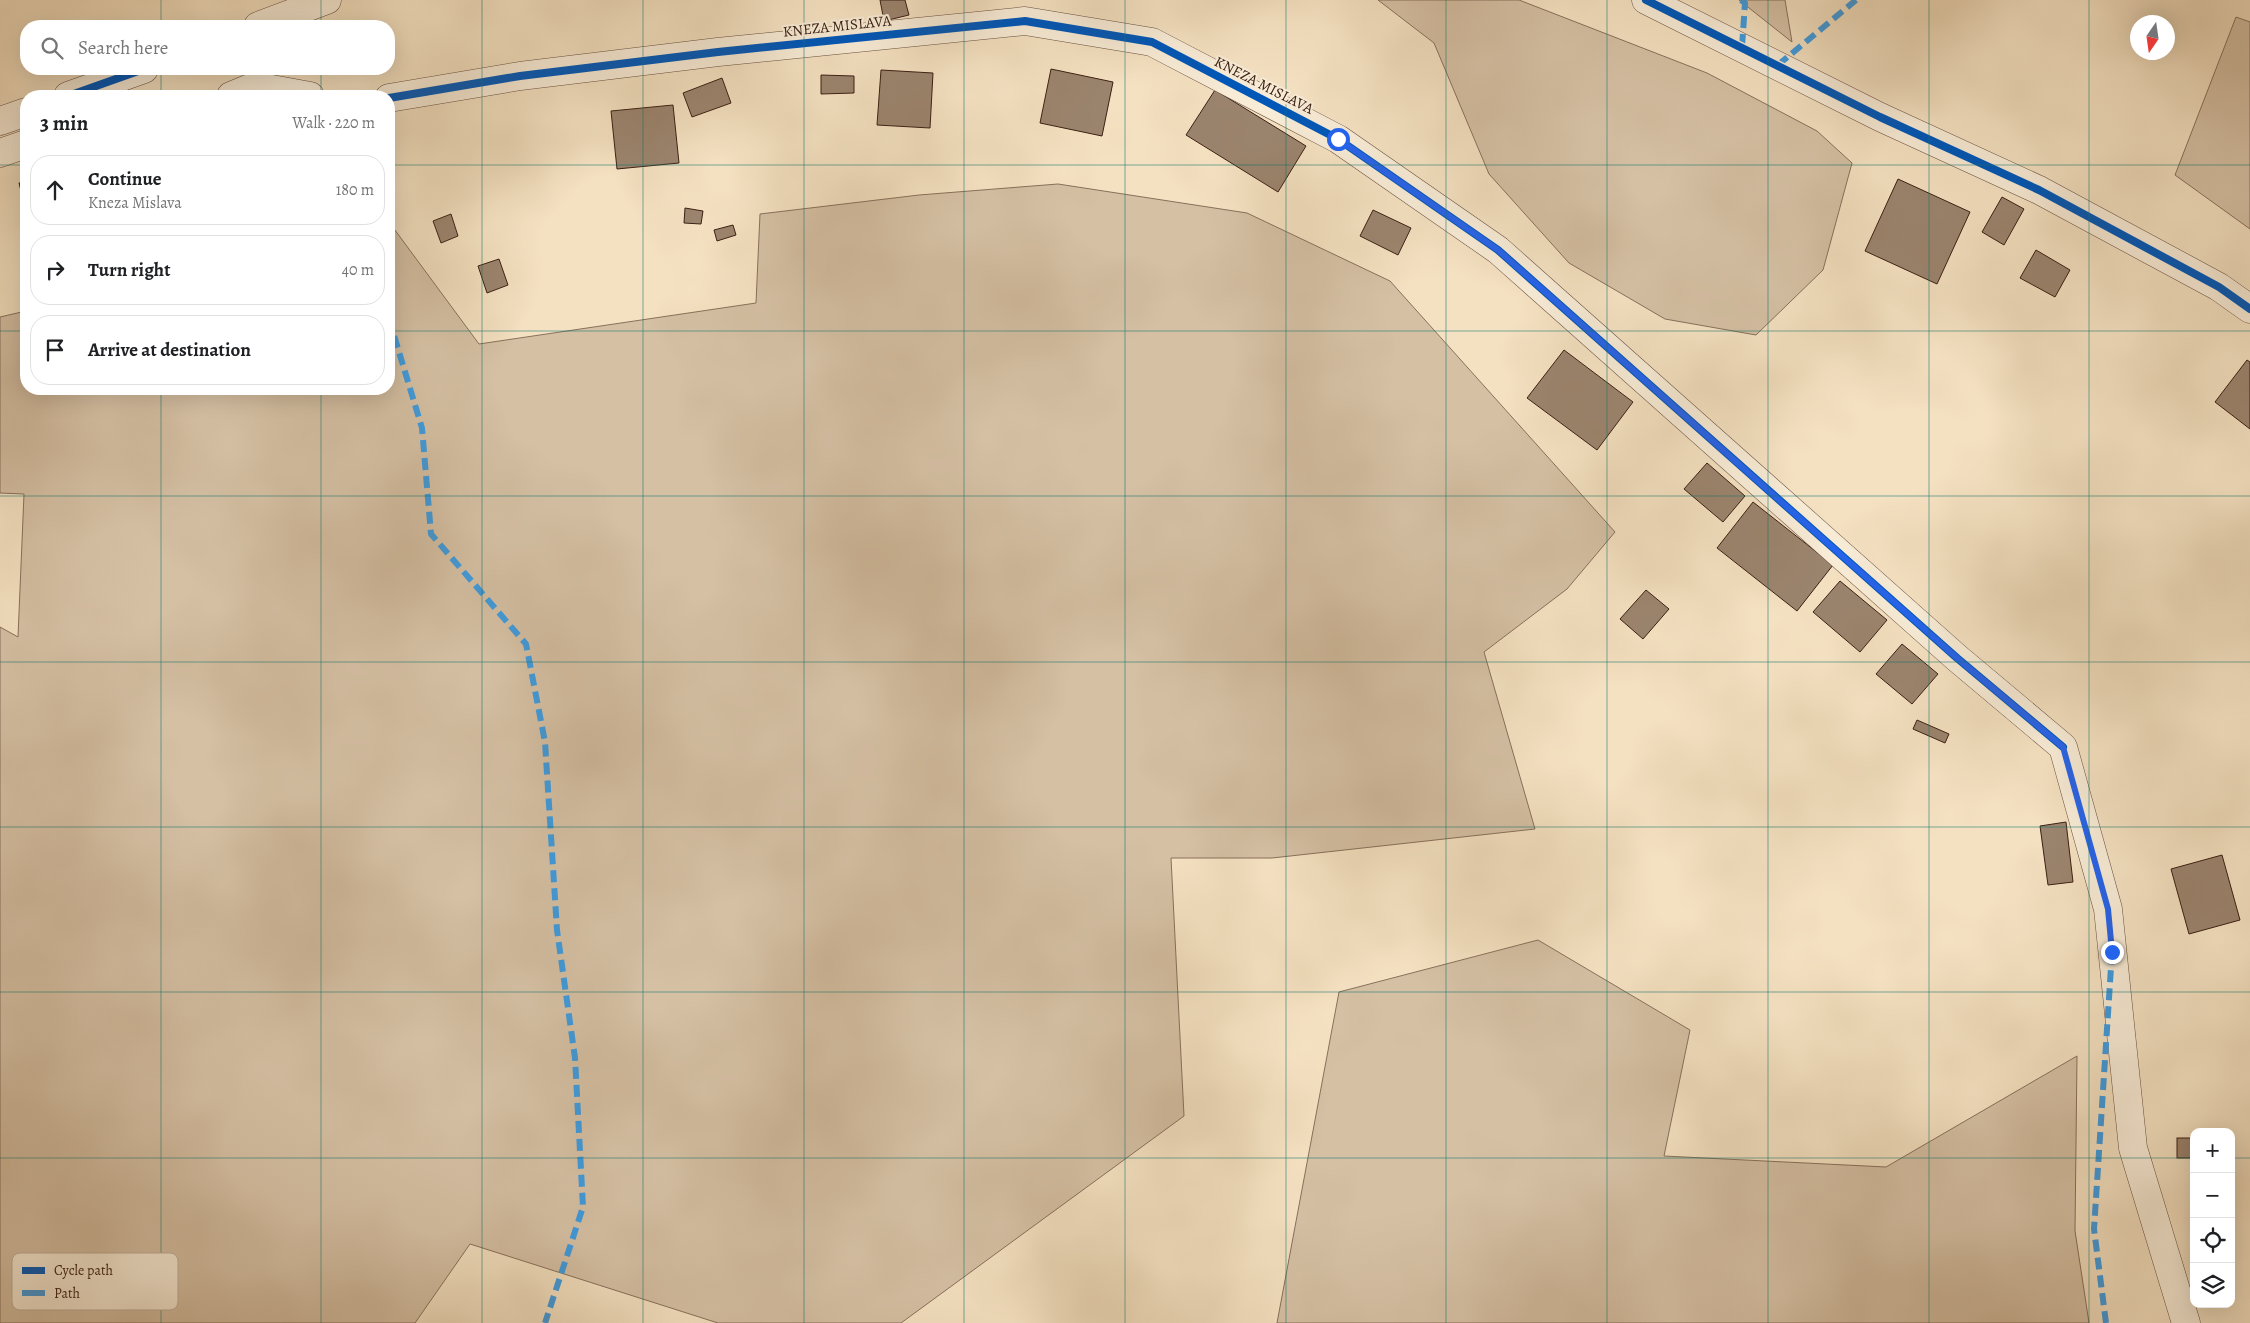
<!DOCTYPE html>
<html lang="en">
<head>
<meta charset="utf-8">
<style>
  :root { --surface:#fff; --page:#f6f6f6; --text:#202124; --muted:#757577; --line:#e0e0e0 }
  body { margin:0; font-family:Alegreya,serif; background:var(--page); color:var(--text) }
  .controls { position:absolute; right:15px; bottom:15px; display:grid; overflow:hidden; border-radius:10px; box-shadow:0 5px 20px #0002 }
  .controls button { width:45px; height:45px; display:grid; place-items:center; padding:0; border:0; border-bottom:1px solid var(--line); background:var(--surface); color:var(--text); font:25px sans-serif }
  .compass { position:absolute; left:2130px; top:15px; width:45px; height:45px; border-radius:50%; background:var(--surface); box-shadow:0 5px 20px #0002; rotate:193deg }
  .stop { position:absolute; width:15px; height:15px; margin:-11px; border:4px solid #2563eb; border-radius:50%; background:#fff }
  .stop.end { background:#2563eb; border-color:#fff; box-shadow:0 1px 5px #0008 }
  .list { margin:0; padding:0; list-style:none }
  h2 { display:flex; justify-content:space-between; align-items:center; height:65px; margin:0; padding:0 20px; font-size:21px }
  h2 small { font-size:16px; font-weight:400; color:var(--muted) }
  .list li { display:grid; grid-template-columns:32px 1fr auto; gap:15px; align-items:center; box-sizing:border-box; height:70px; margin:0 10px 10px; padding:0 10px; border:1px solid var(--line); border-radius:20px }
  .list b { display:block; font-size:19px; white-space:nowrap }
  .list p { margin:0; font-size:16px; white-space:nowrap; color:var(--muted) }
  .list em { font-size:16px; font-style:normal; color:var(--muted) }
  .icon { flex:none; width:28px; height:28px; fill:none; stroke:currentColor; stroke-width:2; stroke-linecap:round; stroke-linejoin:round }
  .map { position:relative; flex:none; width:2250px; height:1323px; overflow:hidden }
  .search { position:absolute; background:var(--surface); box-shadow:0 5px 20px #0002; left:20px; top:20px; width:375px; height:55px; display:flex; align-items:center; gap:12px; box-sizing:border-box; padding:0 18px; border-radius:20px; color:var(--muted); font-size:19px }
  .panel { position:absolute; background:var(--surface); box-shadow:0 5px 20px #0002; left:20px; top:90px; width:375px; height:305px; border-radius:20px }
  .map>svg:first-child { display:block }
  .green { fill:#d5c0a4; stroke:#88705c }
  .building { fill:#9b846e; stroke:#3b2014 }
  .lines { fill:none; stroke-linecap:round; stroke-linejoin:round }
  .minor-casing { stroke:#69503f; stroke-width:29 }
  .minor { stroke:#f8ecd7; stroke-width:28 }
  .quiet { stroke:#3f9bde; stroke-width:6; stroke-dasharray:12 6; stroke-linecap:butt }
  .cycleway-casing { stroke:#f8ecd7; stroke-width:11 }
  .cycleway { stroke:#0057b8; stroke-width:8 }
  .route { stroke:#2563eb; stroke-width:6 }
  .grid { fill:none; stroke:#0f766e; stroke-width:1; stroke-opacity:0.55 }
  .labels { text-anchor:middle; stroke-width:4; stroke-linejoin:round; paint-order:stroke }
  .street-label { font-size:15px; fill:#3b2014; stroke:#f8ecd7 }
  .key { fill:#f8ecd7; stroke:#bfaf9c; stroke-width:1 }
  .key-label { font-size:14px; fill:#3b2014 }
</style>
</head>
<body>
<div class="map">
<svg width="2250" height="1323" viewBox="0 0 2250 1323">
  <rect width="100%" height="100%" fill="#f4e1c1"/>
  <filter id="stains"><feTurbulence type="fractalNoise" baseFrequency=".004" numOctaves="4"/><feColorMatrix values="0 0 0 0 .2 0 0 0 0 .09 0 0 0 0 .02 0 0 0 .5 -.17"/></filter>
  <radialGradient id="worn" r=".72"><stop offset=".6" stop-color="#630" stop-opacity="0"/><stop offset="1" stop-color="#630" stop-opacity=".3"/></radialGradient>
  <g class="green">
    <path d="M1378,0H1519L1707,73L1817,131L1852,163L1823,270L1756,335L1665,319L1569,263L1489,174L1434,43Z"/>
    <path d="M1739,0H1785L1792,42Z"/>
    <path d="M2236,17L2250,22V229L2175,175Z"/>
    <path d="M1058,184L1247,213L1390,281L1615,532L1567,589L1484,652L1535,829L1272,858H1171L1184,1116L901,1323H718L470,1244L415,1323H0V627L18,637L24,494L0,493V317L26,311V389H389V222L479,344L756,303L760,214L919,195Z"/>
    <path d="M1538,940L1690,1030L1664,1156L1886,1167L2077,1056L2075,1231L2089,1323H1277L1339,992Z"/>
  </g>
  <g class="building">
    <path d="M880,0H905L909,15L884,21Z"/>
    <path d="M1051,69L1113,82L1102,136L1040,123Z"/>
    <path d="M881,70L933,73L930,128L877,125Z"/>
    <path d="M821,75L854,76V93L821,94Z"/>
    <path d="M722,78L731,103L692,117L683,93Z"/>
    <path d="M1215,90L1306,146L1278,192L1186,135Z"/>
    <path d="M673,105L679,163L617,169L611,111Z"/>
    <path d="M1898,179L1970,212L1937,284L1865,251Z"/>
    <path d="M26,181V211L19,183Z"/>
    <path d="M2002,197L2024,209L2004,245L1982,232Z"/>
    <path d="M685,208L703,211L701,224L684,223Z"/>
    <path d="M1373,210L1411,228L1398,255L1360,236Z"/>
    <path d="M451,214L458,236L441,243L433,221Z"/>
    <path d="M733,225L736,235L717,241L714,230Z"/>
    <path d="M2036,250L2070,270L2055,297L2020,278Z"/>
    <path d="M499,259L508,285L487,293L478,266Z"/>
    <path d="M1564,350L1633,402L1597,450L1527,398Z"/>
    <path d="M2247,360L2250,362V429L2215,402Z"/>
    <path d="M1707,463L1745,496L1723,522L1684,489Z"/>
    <path d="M1753,502L1833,565L1797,611L1717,548Z"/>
    <path d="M1840,581L1887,620L1860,652L1813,612Z"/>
    <path d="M1646,590L1669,609L1643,639L1620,619Z"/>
    <path d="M1902,644L1938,674L1912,704L1876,674Z"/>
    <path d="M1917,720L1949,734L1945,743L1913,729Z"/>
    <path d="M2066,822L2073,882L2048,885L2040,826Z"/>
    <path d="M2222,855L2240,920L2189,934L2171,869Z"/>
    <rect x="2177" y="1138" width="17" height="20"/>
  </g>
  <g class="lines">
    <g class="minor-casing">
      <g id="minor">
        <path d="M1646,0L1880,117L2039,190L2219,287L2250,309"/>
        <path d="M258,26L327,0"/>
        <path d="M68,96L144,69"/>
        <path d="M231,96L255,86L310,96"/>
        <path d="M389,98L520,76L718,52L1025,21L1152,42L1338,139L1498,250L1957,658L2063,747L2108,909L2133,1148L2186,1323"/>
        <path d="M0,121L26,112"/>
        <path d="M0,153L26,144"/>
      </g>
    </g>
    <use href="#minor" class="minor"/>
    <g class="quiet">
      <path d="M1741,0L1745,3L1742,47"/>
      <path d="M1778,65L1856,0"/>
      <path d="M389,319L422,428L431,534L526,644L545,742L557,930L575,1058L583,1207L545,1323"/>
      <path d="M2106,1323L2094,1229L2112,952"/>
    </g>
    <g class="cycleway-casing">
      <g id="cycleway">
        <path d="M1646,0L1880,117L2039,190L2219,287L2250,309"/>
        <path d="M68,96L144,69"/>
        <path d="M389,98L520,76L718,52L1025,21L1152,42L1338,139L1498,250L1957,658L2063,747"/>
      </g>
    </g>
    <use href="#cycleway" class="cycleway"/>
  </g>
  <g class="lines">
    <path class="route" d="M1338,139L1498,250L1957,658L2063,747L2108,909L2112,952"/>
  </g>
  <path class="grid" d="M161,0V26M321,0V26M482,0V1323M643,0V1323M804,0V1323M964,0V1323M1125,0V1323M1286,0V1323M1446,0V1323M1607,0V1323M1768,0V1323M1929,0V1323M2089,0V1323M161,69V96M321,69V96M0,165H26M389,165H2250M0,331H26M389,331H2250M161,389V1323M321,389V1323M0,496H2250M0,662H2250M0,827H2250M0,992H2250M0,1158H2194M2231,1158H2250"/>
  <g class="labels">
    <g class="street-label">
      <text transform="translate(837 26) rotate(-6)" y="5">KNEZA MISLAVA</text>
      <text transform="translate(1264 85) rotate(27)" y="5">KNEZA MISLAVA</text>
    </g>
  </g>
  <rect x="12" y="1253" width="166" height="57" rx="8" class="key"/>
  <rect x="22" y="1267" width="23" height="7" fill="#0057b8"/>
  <rect x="22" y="1290" width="23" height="6" fill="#3f9bde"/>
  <g class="key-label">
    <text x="54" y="1275">Cycle path</text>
    <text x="54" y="1298">Path</text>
  </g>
  <rect width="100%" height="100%" filter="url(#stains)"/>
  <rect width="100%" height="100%" fill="url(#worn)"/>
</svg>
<div class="controls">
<button>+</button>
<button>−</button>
<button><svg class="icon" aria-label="locate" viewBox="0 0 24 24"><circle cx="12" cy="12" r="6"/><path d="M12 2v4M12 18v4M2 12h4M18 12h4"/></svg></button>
<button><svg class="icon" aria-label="layers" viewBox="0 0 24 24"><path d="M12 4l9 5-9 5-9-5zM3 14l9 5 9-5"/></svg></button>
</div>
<svg class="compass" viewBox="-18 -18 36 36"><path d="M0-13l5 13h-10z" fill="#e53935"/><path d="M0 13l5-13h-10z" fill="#757577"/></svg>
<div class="stop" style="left:1338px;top:139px"></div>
<div class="stop end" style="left:2112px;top:952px"></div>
<div class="search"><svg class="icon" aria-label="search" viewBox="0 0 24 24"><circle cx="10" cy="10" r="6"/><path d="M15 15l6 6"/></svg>Search here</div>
<section class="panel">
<h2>3 min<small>Walk · 220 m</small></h2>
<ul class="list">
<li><svg class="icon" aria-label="ahead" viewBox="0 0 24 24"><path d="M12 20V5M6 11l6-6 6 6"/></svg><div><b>Continue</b><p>Kneza Mislava</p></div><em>180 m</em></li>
<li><svg class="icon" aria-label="right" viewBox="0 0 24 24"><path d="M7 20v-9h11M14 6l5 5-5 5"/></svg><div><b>Turn right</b></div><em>40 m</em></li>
<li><svg class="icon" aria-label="arrive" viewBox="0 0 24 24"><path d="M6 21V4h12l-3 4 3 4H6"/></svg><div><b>Arrive at destination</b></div></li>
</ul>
</section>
</div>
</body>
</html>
